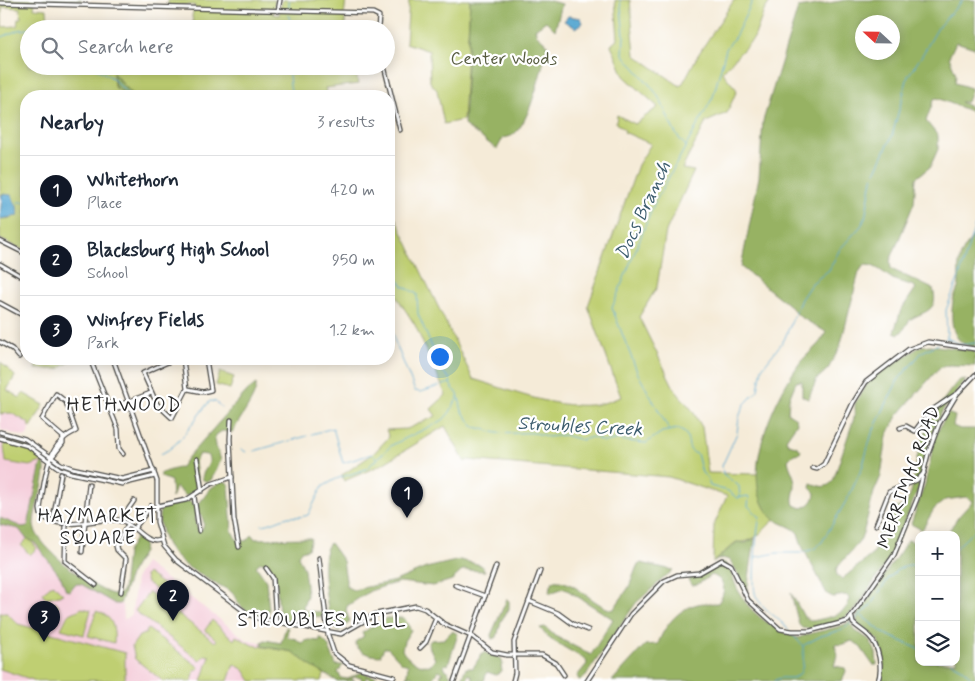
<!DOCTYPE html>
<html lang="en">
<head>
<meta charset="utf-8">
<style>
  :root { --surface:#fff; --page:#f2f2f3; --text:#1f2937; --muted:#747a83; --line:#e0e1e3; --accent:#111827 }
  body { margin:0; font-family:Mynerve,sans-serif; background:var(--page); color:var(--text) }
  .controls { position:absolute; right:15px; bottom:15px; display:grid; overflow:hidden; border-radius:10px; box-shadow:0 2px 12px #0003 }
  .controls button { width:45px; height:45px; display:grid; place-items:center; padding:0; border:0; border-bottom:1px solid var(--line); background:var(--surface); color:var(--text); font:25px sans-serif }
  .compass { position:absolute; left:855px; top:15px; width:45px; height:45px; border-radius:50%; background:var(--surface); box-shadow:0 2px 12px #0003; rotate:292deg }
  .you { position:absolute; left:439px; top:356px; width:18px; height:18px; margin:-12px; border:4px solid #fff; border-radius:50%; background:#1a73e8; box-shadow:0 0 0 8px #1a73e833 }
  .badge { display:grid; place-items:center; width:32px; height:32px; border-radius:50%; background:var(--accent); color:#fff; font-size:16px; font-weight:700 }
  .pin { position:absolute; translate:-50% -41px; filter:drop-shadow(0 1px 2px #0008) }
  .pin::after { content:''; position:absolute; top:26px; width:18px; height:15px; background:inherit; clip-path:polygon(0 0,100% 0,50% 100%) }
  .list { margin:0; padding:0; list-style:none }
  h2 { display:flex; justify-content:space-between; align-items:center; height:65px; margin:0; padding:0 20px; font-size:21px }
  h2 small { font-size:16px; font-weight:400; color:var(--muted) }
  .list li { display:grid; grid-template-columns:32px 1fr auto; gap:15px; align-items:center; box-sizing:border-box; height:70px; padding:0 20px; border-top:1px solid var(--line) }
  .list b { display:block; font-size:19px; white-space:nowrap }
  .list p { margin:0; font-size:16px; white-space:nowrap; color:var(--muted) }
  .list em { font-size:16px; font-style:normal; color:var(--muted) }
  .icon { flex:none; width:28px; height:28px; fill:none; stroke:currentColor; stroke-width:2; stroke-linecap:round; stroke-linejoin:round }
  .map { position:relative; flex:none; width:975px; height:681px; overflow:hidden }
  .search { position:absolute; background:var(--surface); box-shadow:0 2px 12px #0003; left:20px; top:20px; width:375px; height:55px; display:flex; align-items:center; gap:12px; box-sizing:border-box; padding:0 18px; border-radius:28px; color:var(--muted); font-size:19px }
  .panel { position:absolute; background:var(--surface); box-shadow:0 2px 12px #0003; left:20px; top:90px; width:375px; height:275px; border-radius:20px }
  .map>svg:first-child { display:block }
  .built { fill:#f5cfdb }
  .green { fill:#bfcf72; stroke:#757d4e; fill-rule:evenodd }
  .forest { fill:#97b264; stroke:#616e48; fill-rule:evenodd }
  .water { fill:#58a8d2; stroke:#426a7e }
  .lines { fill:none; stroke-linecap:round; stroke-linejoin:round }
  .stream { stroke:#58a8d2; stroke-width:1 }
  .minor-casing { stroke:#494845; stroke-width:5.5 }
  .minor { stroke:#fff; stroke-width:3 }
  .labels { text-anchor:middle; stroke-width:4.5; stroke-linejoin:round; paint-order:stroke }
  .park-label { font-size:18px; fill:#575c40; stroke:#fff }
  .street-label { font-size:18px; fill:#2b2b2b; stroke:#fff }
  .water-label { font-size:19px; font-style:italic; fill:#3d5d6e; stroke:#fff }
  .neighbourhood-label { font-size:19px; letter-spacing:1px; fill:#2b2b2b; stroke:#fff }
  .quarter-label { font-size:20px; letter-spacing:1px; fill:#2b2b2b; stroke:#fff }
</style>
</head>
<body>
<div class="map">
<svg width="975" height="681" viewBox="0 0 975 681">
  <rect width="100%" height="100%" fill="#fff"/>
  <filter id="ink" filterUnits="userSpaceOnUse"><feTurbulence type="fractalNoise" baseFrequency=".02" numOctaves="2"/><feDisplacementMap in="SourceGraphic" scale="10" xChannelSelector="R" yChannelSelector="G"/><feConvolveMatrix kernelMatrix="1 2 1 2 8 2 1 2 1" color-interpolation-filters="sRGB"/></filter>
  <filter id="wash" filterUnits="userSpaceOnUse"><feTurbulence type="fractalNoise" baseFrequency=".0096" numOctaves="4" result="noise"/><feDisplacementMap in="SourceGraphic" scale="20" xChannelSelector="R" yChannelSelector="G"/><feGaussianBlur stdDeviation="1.12" result="paint"/><feColorMatrix in="noise" values="0 0 0 0 0 0 0 0 0 0 0 0 0 0 0 0 0 1.4 0 .05"/><feComposite in="paint" operator="in"/></filter>
  <g filter="url(#wash)">
    <rect width="100%" height="100%" fill="#f5ebd8"/>
    <g class="built">
      <path d="M11,413L29,423L28,425L31,427L26,437L1,430L0,414Z"/>
      <path d="M0,439L3,440L6,462L30,466L44,461L45,463L33,533L51,557L123,606L124,620L132,614L136,577L145,563L247,640L293,648L325,671L322,681H0Z"/>
    </g>
    <g class="green">
      <path d="M0,0H82L35,1L34,8L47,9L48,23L120,29H29V66H355L358,84L325,88L327,96H134L113,73L114,87L128,96H26V251L0,239V219L12,218L14,201L2,194L0,196ZM2,7L20,8L21,18L18,19L17,26L2,27Z"/>
      <path d="M168,0H275L273,14L279,15L282,0H346L344,16L347,29H194L192,16L195,5H168Z"/>
      <path d="M409,0H470L463,120L444,124L437,90L430,82L429,51L406,43Z"/>
      <path d="M615,0H630L635,55L680,86L683,83L698,55L734,0H771L764,11L754,38L722,72L737,90L727,113L706,122L682,169L694,171L666,231L657,287L639,317L675,390L692,410L702,427L708,473L758,474C760,491 761,508 775,519C763,530 754,544 736,542L713,562L714,525L727,496L669,477L468,460L465,462L445,426L381,465L344,481L342,475L373,454L389,437L386,430L407,429L436,416L431,409L446,395L415,325L389,285V205L473,379C510,390 551,408 591,405C601,405 612,400 621,397L588,306L638,165L651,144L624,132L625,130L616,123L617,115L635,124L658,107L624,76L611,45L618,39Z"/>
      <path d="M39,359H74L59,369H36Z"/>
      <path d="M1,362L15,376L7,390L20,398L23,393L44,405L31,427L28,425L29,423L11,413L0,414Z"/>
      <path d="M220,372L234,377L230,389L216,385Z"/>
      <path d="M3,440L27,447L44,461L30,466L6,462Z"/>
      <path d="M28,538L37,548L30,555L21,545Z"/>
      <path d="M147,573L182,598L178,605L147,583L145,576Z"/>
      <path d="M53,584L63,594L46,598L42,593Z"/>
      <path d="M149,592L215,642L217,640L205,630L212,620L234,640L236,636L252,645L293,652L309,665L325,672L322,681H251L244,670L234,664L228,681H202L210,656L205,655L200,661L135,611Z"/>
      <circle cx="53" cy="607" r="5.5"/>
      <path d="M82,608L91,610L84,635L61,629L68,615Z"/>
      <path d="M96,611C113,616 115,627 114,643L88,636Z"/>
      <path d="M0,613H7L18,624L125,653V680L36,681L0,669Z"/>
      <path d="M148,629L199,667L197,670L195,669L192,681H163L135,659L132,646L139,636L147,633L146,632Z"/>
    </g>
    <g class="forest">
      <path d="M470,0H546L562,4L555,30L546,21L535,29L537,35L547,44V47C542,68 530,122 514,134C511,137 507,137 503,138L497,149L464,125Z"/>
      <path d="M847,0H975V48L956,42L949,57L956,74L955,83L971,88V91L967,102H960L975,109V113L937,98L934,99L926,121L938,136V149L930,167L916,178L914,203L890,261L891,269L933,289C941,314 917,312 909,321C905,326 905,330 899,334L894,332L901,310L916,288C910,283 904,284 897,281C886,277 878,264 864,265L859,272L840,347L828,369L817,379L808,399L802,396V381L796,382L789,399L788,413L796,418L797,423L786,439L788,444L796,446L801,450L800,453L794,454L788,460C789,469 795,475 795,485C795,492 791,498 794,505L802,508C809,506 815,501 815,493L810,488L811,483C821,487 826,489 833,481L855,415V403L871,378L921,346L930,345L975,351V366L949,365L939,368L897,416L887,436L881,476L874,492L864,530L860,541L836,569L837,576L842,579L874,553L878,534L889,516L895,509L906,504C914,489 914,475 917,458C923,430 939,404 957,382L962,379L966,380L943,410L936,424L929,442L921,482L892,554L856,609L836,624L811,629L802,628L799,625L791,593L804,617L812,621C825,618 850,615 849,598L846,595L833,597L827,594L802,546L798,533C790,524 776,524 769,514C738,475 775,398 799,364C808,352 820,346 826,332L799,316L790,306L741,267L759,177L763,121L798,8ZM862,22H892V52H862Z"/>
      <path d="M113,73L132,94L134,96H128L115,87Z"/>
      <path d="M975,234V346L974,347C951,344 950,321 953,301C954,295 959,289 959,283C959,272 957,264 962,253C965,245 971,241 975,234Z"/>
      <path d="M256,384C258,396 238,420 233,432L222,431L216,435L214,441L221,460L211,480L207,482L202,479C202,469 214,464 207,455L199,454L195,461L198,485L196,490L186,496L176,487L172,498L171,481L161,477V473L181,467L189,456L247,391Z"/>
      <path d="M947,413L955,416L953,426L960,429H975V681H880L884,665L878,640L857,624V615L908,540L919,544V662H956V535H946L959,516L973,501L966,497L945,500L934,509L922,530L911,524L925,484L936,435Z"/>
      <path d="M44,462C49,477 33,508 34,526C35,545 98,594 117,595L123,591L127,552L136,537L144,543L143,552L131,572L120,604H115L81,584H75L70,591L66,590L61,577L35,543L25,537L19,529L0,525V518L22,527L28,526L41,464Z"/>
      <path d="M223,481L228,483L229,486L232,531L236,539L246,541L252,535L255,539L311,538L308,549L301,551L298,556L304,569L307,595L303,607L306,611L323,612L322,617L313,616L286,620L279,612L276,577L267,563L261,562L256,566L266,581L269,610L266,617C257,616 244,611 239,604C235,599 235,594 230,591C204,576 166,562 161,528C159,522 158,515 161,509L188,501L198,505L211,488ZM199,514C204,517 205,525 202,530H198L194,518Z"/>
      <path d="M755,538L747,591L730,560L722,558L713,562L737,542L746,543Z"/>
      <path d="M330,543L343,561L347,587L353,590L395,581L426,568L460,560L481,565L485,571L463,570L452,580L433,586L400,582L385,586L370,591L347,606L346,611L350,622L339,631L333,628L330,623C328,605 317,556 330,543Z"/>
      <path d="M724,562C732,569 733,581 738,590C749,613 774,630 798,638C814,631 833,630 850,622L854,630L870,640L876,653L877,665H873L859,645L852,641L840,645L835,644L837,655L834,666L845,668L846,671L842,681H612L645,645L658,644C664,626 679,608 698,604C704,602 712,604 718,603C726,592 727,581 712,575C706,578 699,585 692,585L688,580Z"/>
      <path d="M641,563L673,570L636,603L584,678L579,680L577,676L587,664L586,660L550,639L540,628L545,627L555,636L591,655L613,619L564,588L550,593L549,591L553,581C574,578 593,606 613,610L629,587L637,566Z"/>
      <path d="M507,599L509,601V609L501,621L497,637L492,639L491,635Z"/>
      <path d="M386,618H404L411,630L404,641L402,650C407,660 420,667 431,665L435,659L428,644L431,640L444,639L452,631L458,634L448,665L445,664L444,667L451,676L450,681H443L440,675L443,673L439,670L430,681H413L412,676H408V681H406L408,665L402,663L388,648H384L380,656C369,655 358,653 355,642L364,636L362,633Z"/>
      <path d="M286,627L288,628L287,637L296,639L301,643L308,640L320,641V637L328,645L336,665H343L338,672L341,678L348,679L362,672C371,677 379,677 388,681H374L366,677L365,681H361L362,678L353,677L352,680L355,681H337L309,665L293,652L262,646V642L265,640L281,643Z"/>
      <path d="M483,652L501,658L503,665L501,666L502,671L496,675L487,672L484,681H471L472,676L468,674L466,681H460L466,668H473Z"/>
    </g>
    <g class="water">
      <path d="M568,16L581,18L583,23L576,28L564,21Z"/>
      <path d="M2,194L11,195L17,206L18,216L0,219Z"/>
    </g>
    <g class="lines">
      <g class="stream">
        <path d="M289,0V8"/>
        <path d="M620,0L624,35L623,54C633,67 646,79 656,93C668,111 669,130 686,146"/>
        <path d="M285,29L290,23L289,15"/>
        <path d="M0,38L18,30L29,29"/>
        <path d="M92,66L111,77L130,96"/>
        <path d="M286,66C292,76 287,87 294,96"/>
        <path d="M18,202H26"/>
        <path d="M389,267L403,286L417,294L418,314L429,340L443,372L450,379L451,386L458,394L462,411L474,427C481,428 492,432 497,433C515,435 532,429 548,437L564,435L582,440L592,437L604,442L619,439L626,441L646,443L662,432L678,429L685,433C691,442 685,450 697,454L702,473L707,477L710,486L728,491L737,498L748,496L749,497L748,506L760,517C757,526 751,588 756,596C762,609 779,618 788,629"/>
        <path d="M389,325L394,337"/>
        <path d="M947,337L946,310L960,274L975,225"/>
        <path d="M947,338L961,345L975,343"/>
        <path d="M394,339L415,391L421,392L439,386"/>
        <path d="M942,342L947,338"/>
        <path d="M443,385L450,383"/>
        <path d="M670,431L638,374L612,308L654,204L713,97L726,49L736,35L753,0"/>
        <path d="M312,434L333,428L343,463L372,454L378,459"/>
        <path d="M241,449L246,452"/>
        <path d="M254,451L307,436"/>
        <path d="M161,454C183,444 194,418 210,401L216,402L221,407"/>
        <path d="M740,497L739,486L723,474L722,466L737,433L739,417L744,405L758,390L762,368L784,340L801,299L811,284L829,270L840,249L861,226L865,219L872,179L892,136L908,76L921,57L939,26L963,0"/>
        <path d="M262,525C272,524 279,519 288,517C295,516 300,518 308,515L322,487L336,479L366,469L392,445L443,420L450,412L458,397"/>
        <path d="M956,548L975,530"/>
        <path d="M756,557L777,553H800L814,549L822,542L849,496L862,468L872,433L898,380L922,352L938,344"/>
        <path d="M862,616L883,633L919,649"/>
        <path d="M790,632L803,646"/>
        <path d="M804,645L821,636L844,629L870,606L888,579L897,570L908,565H919"/>
        <path d="M951,662L962,668L974,681"/>
        <path d="M774,681C779,677 782,678 789,678C806,679 803,658 803,646"/>
      </g>
    </g>
  </g>
  <g filter="url(#ink)">
    <g class="lines">
      <g class="minor-casing">
        <g id="minor">
          <path d="M0,3L373,13L379,16L378,29"/>
          <path d="M278,11L280,0"/>
          <path d="M384,66L400,130"/>
          <path d="M0,241L26,254"/>
          <path d="M0,264L26,279"/>
          <path d="M0,303L26,317"/>
          <path d="M0,342L12,349L19,357"/>
          <path d="M90,359L118,429L119,449L123,454"/>
          <path d="M113,359L157,481V522L164,546L176,560L248,614L257,618L341,634L376,614L416,606L425,609L444,624L473,637L492,652L507,655H542L556,663L564,675"/>
          <path d="M175,359L143,373L157,404L172,418L187,389L183,359"/>
          <path d="M188,389L203,392L211,390L206,359"/>
          <path d="M110,410L111,408L151,393"/>
          <path d="M110,410L112,411L151,393"/>
          <path d="M231,420L230,439L234,519L239,547"/>
          <path d="M900,428L906,426L915,431L929,412L956,394"/>
          <path d="M0,432L25,439L61,464L72,468L122,479L154,471"/>
          <path d="M63,437L42,419L56,394L66,402L76,431C45,444 45,480 40,509L41,515C66,535 104,513 125,522C137,528 146,545 161,540"/>
          <path d="M0,438L28,446L60,469L71,473L122,484L155,476"/>
          <path d="M52,457L63,443V437"/>
          <path d="M197,459L202,491"/>
          <path d="M813,468L817,469L824,464L853,403L866,382L909,349L928,342L975,349"/>
          <path d="M194,496L199,531"/>
          <path d="M157,506L186,500L211,484L232,477"/>
          <path d="M53,520L61,474"/>
          <path d="M120,521L134,501"/>
          <path d="M66,523L65,561L96,585"/>
          <path d="M876,525L889,492L917,480L924,473"/>
          <path d="M134,529L151,506"/>
          <path d="M82,552L89,484"/>
          <path d="M319,558L328,635L334,653L349,665L394,677"/>
          <path d="M266,568L273,578L276,622"/>
          <path d="M455,585L485,596"/>
          <path d="M121,592L126,559L117,550L116,546L128,524"/>
          <path d="M529,601L558,613L573,624L588,630"/>
          <path d="M852,618L853,623C858,628 864,631 869,636C879,646 883,668 878,681"/>
          <path d="M420,648L426,642L436,618"/>
          <path d="M454,681L496,566"/>
          <path d="M513,681L515,673L514,642L540,571"/>
          <path d="M587,681L631,614L664,581L677,575L699,573L722,560L731,565L748,600L780,629L792,631H810L848,621L894,555L917,499L928,454L939,424L957,394L975,375"/>
        </g>
      </g>
      <use href="#minor" class="minor"/>
    </g>
  </g>
  <g class="labels">
    <g class="park-label">
      <text x="504" y="64">Center Woods</text>
    </g>
    <g class="street-label">
      <text transform="translate(908 477) rotate(-70)" y="6">MERRIMAC ROAD</text>
    </g>
    <g class="water-label">
      <text transform="translate(642 210) rotate(-65)" y="7">Docs Branch</text>
      <text transform="translate(580 425) rotate(3)" y="7">Stroubles Creek</text>
    </g>
    <g class="neighbourhood-label">
      <text x="98" y="522">HAYMARKET<tspan x="98" dy="22">SQUARE</tspan></text>
      <text x="322" y="626">STROUBLES MILL</text>
    </g>
    <g class="quarter-label">
      <text x="124" y="411">HETHWOOD</text>
    </g>
  </g>
</svg>
<div class="controls">
<button>+</button>
<button>−</button>
<button><svg class="icon" aria-label="layers" viewBox="0 0 24 24"><path d="M12 4l9 5-9 5-9-5zM3 14l9 5 9-5"/></svg></button>
</div>
<svg class="compass" viewBox="-18 -18 36 36"><path d="M0-13l5 13h-10z" fill="#e53935"/><path d="M0 13l5-13h-10z" fill="#747a83"/></svg>
<div class="you"></div>
<div class="pin badge" style="left:407px;top:518px">1</div>
<div class="pin badge" style="left:173px;top:621px">2</div>
<div class="pin badge" style="left:44px;top:642px">3</div>
<div class="search"><svg class="icon" aria-label="search" viewBox="0 0 24 24"><circle cx="10" cy="10" r="6"/><path d="M15 15l6 6"/></svg>Search here</div>
<section class="panel">
<h2>Nearby<small>3 results</small></h2>
<ul class="list">
<li><span class="badge">1</span><div><b>Whitethorn</b><p>Place</p></div><em>420 m</em></li>
<li><span class="badge">2</span><div><b>Blacksburg High School</b><p>School</p></div><em>950 m</em></li>
<li><span class="badge">3</span><div><b>Winfrey Fields</b><p>Park</p></div><em>1.2 km</em></li>
</ul>
</section>
</div>
</body>
</html>
